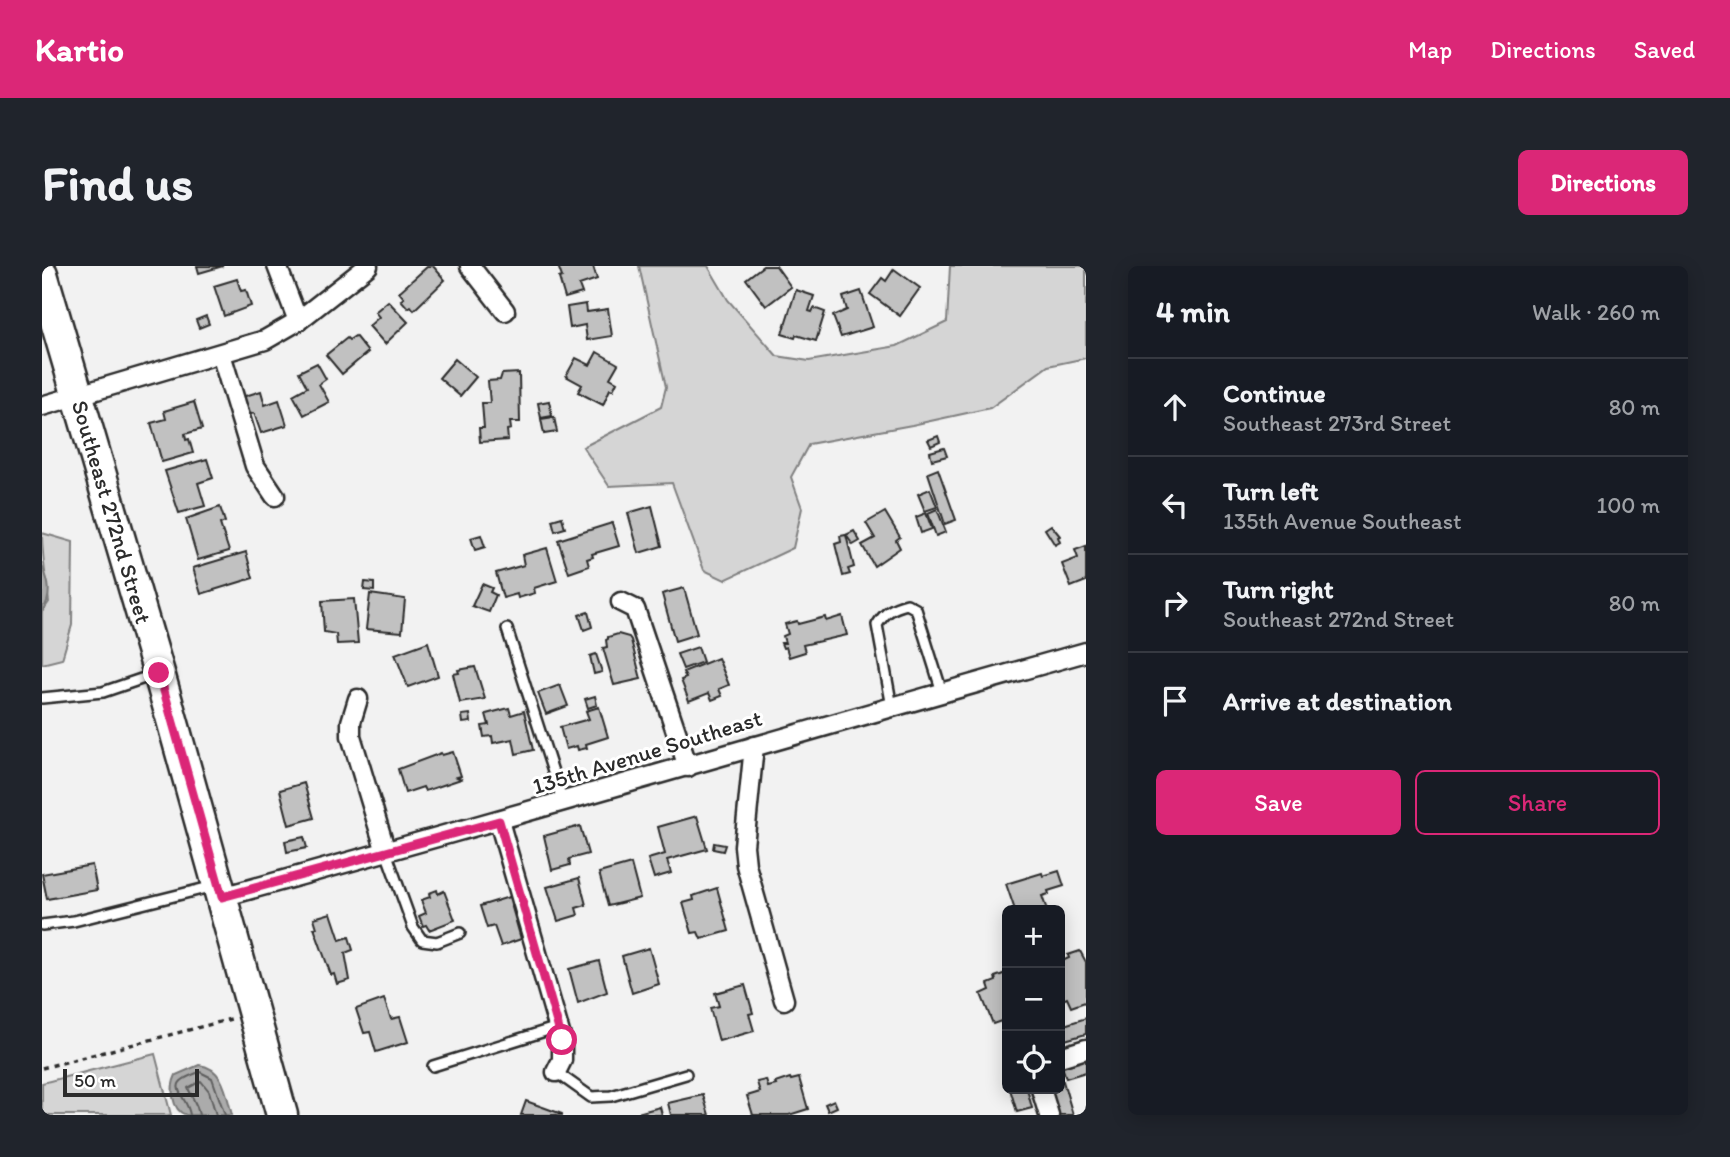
<!DOCTYPE html>
<html lang="en">
<head>
<meta charset="utf-8">
<style>
  :root { --surface:#171b24; --page:#20242c; --text:#f1f3f6; --muted:#9ea1a6; --line:#363941; --accent:#db2777 }
  body { margin:0; font-family:Itim,sans-serif; background:var(--page); color:var(--text) }
  .controls { position:absolute; right:21px; bottom:21px; display:grid; overflow:hidden; border-radius:10px; box-shadow:0 4px 18px #0003 }
  .controls button { width:63px; height:63px; display:grid; place-items:center; padding:0; border:0; border-bottom:2px solid var(--line); background:var(--surface); color:var(--text); font:35px sans-serif }
  .scale { position:absolute; left:21px; bottom:18px; width:136px; box-sizing:border-box; padding-left:7px; border:4px solid #2b2b2b; border-top:0; font-size:19px; line-height:24px; white-space:nowrap; color:#2b2b2b; -webkit-text-stroke:5px #fff; paint-order:stroke }
  .stop { position:absolute; width:21px; height:21px; margin:-16px; border:5px solid #db2777; border-radius:50%; background:#fff }
  .stop.end { background:#db2777; border-color:#fff; box-shadow:0 2px 7px #0008 }
  .list { margin:0; padding:0; list-style:none }
  h2 { display:flex; justify-content:space-between; align-items:center; height:91px; margin:0; padding:0 28px; font-size:30px }
  h2 small { font-size:23px; font-weight:400; color:var(--muted) }
  .list li { display:grid; grid-template-columns:46px 1fr auto; gap:21px; align-items:center; box-sizing:border-box; height:98px; padding:0 28px; border-top:2px solid var(--line) }
  .list b { display:block; font-size:26px; white-space:nowrap }
  .list p { margin:0; font-size:23px; white-space:nowrap; color:var(--muted) }
  .list em { font-size:23px; font-style:normal; color:var(--muted) }
  .actions { display:flex; gap:14px; padding:21px 28px }
  .actions a { flex:1; padding:16px 0; border:2px solid var(--accent); border-radius:10px; text-align:center; font-size:24px; color:var(--accent) }
  .actions .main { background:var(--accent); color:#fff }
  .icon { flex:none; width:38px; height:38px; fill:none; stroke:currentColor; stroke-width:2; stroke-linecap:round; stroke-linejoin:round }
  .map { position:relative; flex:none; width:1044px; height:849px; overflow:hidden; border-radius:10px }
  header { display:flex; align-items:center; gap:42px; box-sizing:border-box; height:98px; padding:0 35px; background:var(--accent); color:#fff }
  header strong { font-size:33px }
  nav { display:flex; gap:38px; margin-inline-start:auto; font-size:24px }
  .intro { display:flex; align-items:center; justify-content:space-between; box-sizing:border-box; height:168px; padding:0 42px }
  h1 { margin:0; font-size:49px }
  .button { padding:18px 32px; border-radius:10px; background:var(--accent); color:#fff; font-size:24px; font-weight:700 }
  main { display:flex; gap:42px; padding:0 42px }
  aside { flex:1; background:var(--surface); border-radius:10px; box-shadow:0 4px 18px #0003 }
  .map>svg:first-child { display:block }
  .green { fill:#d5d5d5; stroke:#808080; stroke-width:2 }
  .water { fill:#ababab; stroke:#787878; stroke-width:2 }
  .lines { fill:none; stroke-linecap:round; stroke-linejoin:round }
  .shore { stroke:#5e5e5e; stroke-width:2 }
  .building { fill:#c1c1c1; stroke:#2b2b2b; stroke-width:2 }
  .lane-casing { stroke:#2b2b2b; stroke-width:14 }
  .street-casing { stroke:#2b2b2b; stroke-width:23 }
  .primary-casing { stroke:#2b2b2b; stroke-width:35 }
  .path { stroke:#2b2b2b; stroke-width:3.5; stroke-dasharray:5 5; stroke-linecap:butt }
  .lane { stroke:#fff; stroke-width:9 }
  .street { stroke:#fff; stroke-width:18 }
  .primary { stroke:#fff; stroke-width:30 }
  .route { stroke:#db2777; stroke-width:9 }
  .labels { text-anchor:middle; stroke-width:6; stroke-linejoin:round; paint-order:stroke }
  .street-label { font-size:23px; fill:#2b2b2b; stroke:#fff }
</style>
</head>
<body>
<header>
<strong>Kartio</strong>
<nav><a>Map</a><a>Directions</a><a>Saved</a></nav>
</header>
<div class="intro"><h1>Find us</h1><a class="button">Directions</a></div>
<main>
<div class="map">
<svg width="1044" height="849" viewBox="0 0 1044 849">
  <rect width="100%" height="100%" fill="#f2f2f2"/>
  <filter id="ink" filterUnits="userSpaceOnUse"><feTurbulence type="fractalNoise" baseFrequency=".0143" numOctaves="2"/><feDisplacementMap in="SourceGraphic" scale="14" xChannelSelector="R" yChannelSelector="G"/><feConvolveMatrix kernelMatrix="1 2 1 2 8 2 1 2 1" color-interpolation-filters="sRGB"/></filter>
  <g filter="url(#ink)">
    <g class="green">
      <path d="M597,0H666L686,34L735,90L767,95L855,80L905,56L908,0H1044V92L1006,100L948,142L870,159L767,178L749,211L760,242L751,282L683,314L662,304L630,217L567,220L541,181L619,141L624,121Z"/>
      <path d="M0,267L31,276L30,359L20,393L0,398V346L7,336C4,312 0,291 0,267Z"/>
      <path d="M113,788L129,849H0V817Z"/>
    </g>
    <g class="water">
      <path d="M0,300C8,317 10,330 0,346Z"/>
      <path d="M157,799C182,802 184,828 190,849C179,849 154,849 144,849C129,844 128,821 134,809Z"/>
    </g>
    <g class="lines">
      <g class="shore">
        <path d="M148,849C145,827 118,819 158,806L170,812L183,849"/>
        <path d="M157,849L155,841L146,822L159,815L167,825L174,849"/>
      </g>
    </g>
    <g class="building">
      <path d="M155,0H181L157,7Z"/>
      <path d="M386,0H391L403,14L372,44L369,40L366,42L359,34L362,32L357,26Z"/>
      <path d="M516,0H551L555,13L537,19L540,27L523,32L517,12L520,11Z"/>
      <path d="M721,0H734L749,21L724,40L704,13Z"/>
      <path d="M852,3L878,22L858,50L828,28L840,12L844,15Z"/>
      <path d="M195,13L199,25L204,24L209,40L182,50L172,20Z"/>
      <path d="M754,24L772,30L767,45L770,46L772,42L783,46L774,75L754,69L753,72L740,68Z"/>
      <path d="M819,25L831,61L799,71L791,50L805,44L801,31Z"/>
      <path d="M346,35L366,56L343,78L327,60L337,51L333,46Z"/>
      <path d="M544,38L545,46L566,43L570,70L545,74L543,59L528,62L525,41Z"/>
      <path d="M164,50L167,58L157,62L154,54Z"/>
      <path d="M313,70L326,86L300,108L284,89L305,72L307,74Z"/>
      <path d="M555,86L576,98L568,112L575,116L571,124L568,123L561,139L536,126L540,119L524,110L534,92L548,99Z"/>
      <path d="M413,93L434,111L418,130L397,112Z"/>
      <path d="M275,97L284,113L277,118L287,136L262,149L251,129L265,121L257,106Z"/>
      <path d="M477,107L478,156H468L469,163L465,164L466,174L438,176L437,162H442L440,137H448L446,115L458,114L460,108Z"/>
      <path d="M219,125L223,139L237,134L245,159L219,167L212,147L203,150L197,132Z"/>
      <path d="M507,135L510,150L499,152L496,137Z"/>
      <path d="M152,136L160,163L143,168L144,174L147,173L151,187L120,196L109,157L124,153L122,145Z"/>
      <path d="M512,151L515,166L502,168L499,153Z"/>
      <path d="M896,170L898,176L889,180L886,174Z"/>
      <path d="M902,182L905,190L890,194L888,186Z"/>
      <path d="M165,193L171,212L156,217L163,240L137,247L123,205Z"/>
      <path d="M896,203L914,254L903,258L886,207Z"/>
      <path d="M888,223L895,241L883,245L876,228Z"/>
      <path d="M610,240L620,280L597,287L586,247Z"/>
      <path d="M178,241L183,256L178,258L187,285L156,294L144,253Z"/>
      <path d="M895,243L904,266L894,270L886,247Z"/>
      <path d="M843,246L858,271L854,274L858,282L832,300L820,279L833,272L824,257Z"/>
      <path d="M884,247L890,263L879,267L874,251Z"/>
      <path d="M520,251L523,262L513,265L510,254Z"/>
      <path d="M570,257L577,280L550,288L551,291L545,293L547,300L527,307L516,274Z"/>
      <path d="M1009,259L1018,270L1016,271L1018,276L1013,279L1003,263Z"/>
      <path d="M812,265L818,275L811,279L804,269Z"/>
      <path d="M439,269L443,281L433,284L429,272Z"/>
      <path d="M804,269L812,301L806,303L808,308L801,310L793,278L799,276L798,270Z"/>
      <path d="M1044,280V315L1029,321L1020,298L1036,292L1033,284Z"/>
      <path d="M505,282L515,315L492,322L493,327L476,332L475,328L461,332L454,307L482,299L480,289Z"/>
      <path d="M204,286L211,312L159,328L151,302Z"/>
      <path d="M323,316L332,317V325L322,324Z"/>
      <path d="M440,318L450,322L448,326L454,329L447,346L430,340Z"/>
      <path d="M642,322L655,368L633,375L620,328Z"/>
      <path d="M328,328L363,333L360,366L324,363Z"/>
      <path d="M312,333L316,377L295,378L294,368L282,366L280,335Z"/>
      <path d="M546,346L550,361L542,364L537,349Z"/>
      <path d="M800,350L805,369L761,379L763,386L747,391L744,381L741,382L739,377H743L741,370L746,368L743,358L755,355L756,358L783,351L784,355Z"/>
      <path d="M576,368L587,371L589,374L599,413L572,419L561,382L565,381L564,374L566,373V371Z"/>
      <path d="M386,376L396,410L366,421L353,388Z"/>
      <path d="M656,381L661,396L641,403L635,388Z"/>
      <path d="M554,388L560,406L552,408L548,390Z"/>
      <path d="M676,392L687,419L677,423L680,430L670,434L667,427L647,435L639,414L644,412L641,406Z"/>
      <path d="M433,401L443,433L418,437L411,408L417,407L416,404Z"/>
      <path d="M518,419L526,440L504,448L496,427Z"/>
      <path d="M553,430L555,439L546,442L543,433Z"/>
      <path d="M557,441L566,471L544,478L545,482L536,484L535,480L524,483L518,461L547,453L544,445Z"/>
      <path d="M467,442L469,449L482,445L491,484L474,488L471,473L451,477L450,470L442,471L440,460L447,459L444,448Z"/>
      <path d="M428,448L429,456L421,457L420,449Z"/>
      <path d="M411,486L419,510L415,511L419,513L383,525L381,521L363,527L356,503L399,487L400,489Z"/>
      <path d="M262,517L272,552L247,559L238,524Z"/>
      <path d="M655,550L665,583L625,594L629,607L612,612L606,593L623,588L616,561Z"/>
      <path d="M538,560L546,588L527,593L528,599L510,604L502,570Z"/>
      <path d="M262,571L265,582L245,586L243,575Z"/>
      <path d="M672,577L683,579L681,585L671,583Z"/>
      <path d="M589,598L598,632L566,640L557,607Z"/>
      <path d="M50,599L55,624L5,633L0,608Z"/>
      <path d="M1017,605L1022,620L1006,625L1007,628L1000,630L1005,644H973L964,618L1000,607L1001,610Z"/>
      <path d="M537,612L544,639L534,642L536,649L516,655L505,621Z"/>
      <path d="M675,622L687,665L659,673L656,666L650,667L641,637L652,634L651,630Z"/>
      <path d="M395,624L396,628L402,625L413,654L387,664L384,659L381,660L377,650L384,647L379,634L388,631L387,627Z"/>
      <path d="M467,631L479,673L459,680L452,660L445,662L438,640Z"/>
      <path d="M289,647L298,674L307,671L311,684L303,687L308,714L295,718L292,708L289,709L272,662H275L272,652Z"/>
      <path d="M607,682L617,718L590,727L580,690Z"/>
      <path d="M1038,685L1044,696V738L1043,736L1029,741L1025,732L1018,735V696L1027,692L1026,689Z"/>
      <path d="M557,695L565,726L536,737L527,703Z"/>
      <path d="M964,707L965,759L961,761L959,755L951,758L939,728L948,724L946,718L954,715L953,711Z"/>
      <path d="M703,719L711,747L707,748L712,765L677,775L668,742L677,740L673,727Z"/>
      <path d="M342,733L349,753L358,751L366,776L334,786L328,766L322,767L314,743Z"/>
      <path d="M1044,752V768L1023,774L1019,760Z"/>
      <path d="M1044,790V806L1024,812L1019,797Z"/>
      <path d="M748,812L749,814L757,812L766,843L747,849H711L705,830L718,826L715,816L724,814L726,821L734,819L733,817Z"/>
      <path d="M1021,815L1031,849H1015L1007,823H1018V816Z"/>
      <path d="M968,823H985L990,842L975,846Z"/>
      <path d="M661,829L667,849H629L626,837Z"/>
      <path d="M792,834L795,841L786,845L783,838Z"/>
      <path d="M484,835L520,848V849H479Z"/>
      <path d="M618,841L620,849H588Z"/>
    </g>
    <g class="lines">
      <g class="lane-casing">
        <g id="lane">
          <path d="M465,363L521,537"/>
          <path d="M0,432L61,426L114,408"/>
          <path d="M850,441L835,359C843,346 850,342 865,338L874,343L900,426"/>
          <path d="M344,586L371,661L380,674L395,676L418,667"/>
          <path d="M0,659L32,655L172,620"/>
          <path d="M391,800L516,761"/>
          <path d="M514,806L549,831L569,830L644,808"/>
        </g>
      </g>
      <g class="street-casing">
        <g id="street">
          <path d="M235,0L256,55"/>
          <path d="M428,0L463,45"/>
          <path d="M179,88L213,200L233,230"/>
          <path d="M0,140L223,74L256,55L326,0"/>
          <path d="M579,336L593,343L646,501"/>
          <path d="M316,433L309,456V470L344,586"/>
          <path d="M712,480L702,580L704,599L742,734"/>
          <path d="M457,555L520,774V794L514,806"/>
          <path d="M180,631C469,552 756,467 1044,386"/>
          <path d="M1018,791L1044,783"/>
          <path d="M999,823L1007,849"/>
        </g>
      </g>
      <g class="primary-casing">
        <g id="primary">
          <path id="s1" d="M0,8L117,407L240,849"/>
        </g>
      </g>
      <path class="path" d="M0,802L189,753"/>
      <use href="#lane" class="lane"/>
      <use href="#street" class="street"/>
      <use href="#primary" class="primary"/>
    </g>
  </g>
  <g class="lines" filter="url(#ink)">
    <path class="route" d="M117,407L180,631L457,555L520,774"/>
  </g>
  <g class="labels">
    <g class="street-label">
      <text dy="8" stroke="none"><textPath href="#s1" startOffset="248">Southeast 272nd Street</textPath></text>
      <text transform="translate(605 486) rotate(-17)" y="8">135th Avenue Southeast</text>
    </g>
  </g>
</svg>
<div class="controls">
<button>+</button>
<button>−</button>
<button><svg class="icon" aria-label="locate" viewBox="0 0 24 24"><circle cx="12" cy="12" r="6"/><path d="M12 2v4M12 18v4M2 12h4M18 12h4"/></svg></button>
</div>
<div class="scale">50 m</div>
<div class="stop" style="left:520px;top:774px"></div>
<div class="stop end" style="left:117px;top:407px"></div>
</div>
<aside>
<h2>4 min<small>Walk · 260 m</small></h2>
<ul class="list">
<li><svg class="icon" aria-label="ahead" viewBox="0 0 24 24"><path d="M12 20V5M6 11l6-6 6 6"/></svg><div><b>Continue</b><p>Southeast 273rd Street</p></div><em>80 m</em></li>
<li><svg class="icon" aria-label="left" viewBox="0 0 24 24"><path d="M17 20v-9H6M10 6l-5 5 5 5"/></svg><div><b>Turn left</b><p>135th Avenue Southeast</p></div><em>100 m</em></li>
<li><svg class="icon" aria-label="right" viewBox="0 0 24 24"><path d="M7 20v-9h11M14 6l5 5-5 5"/></svg><div><b>Turn right</b><p>Southeast 272nd Street</p></div><em>80 m</em></li>
<li><svg class="icon" aria-label="arrive" viewBox="0 0 24 24"><path d="M6 21V4h12l-3 4 3 4H6"/></svg><div><b>Arrive at destination</b></div></li>
</ul>
<div class="actions"><a class="main">Save</a><a>Share</a></div>
</aside>
</main>
</body>
</html>
